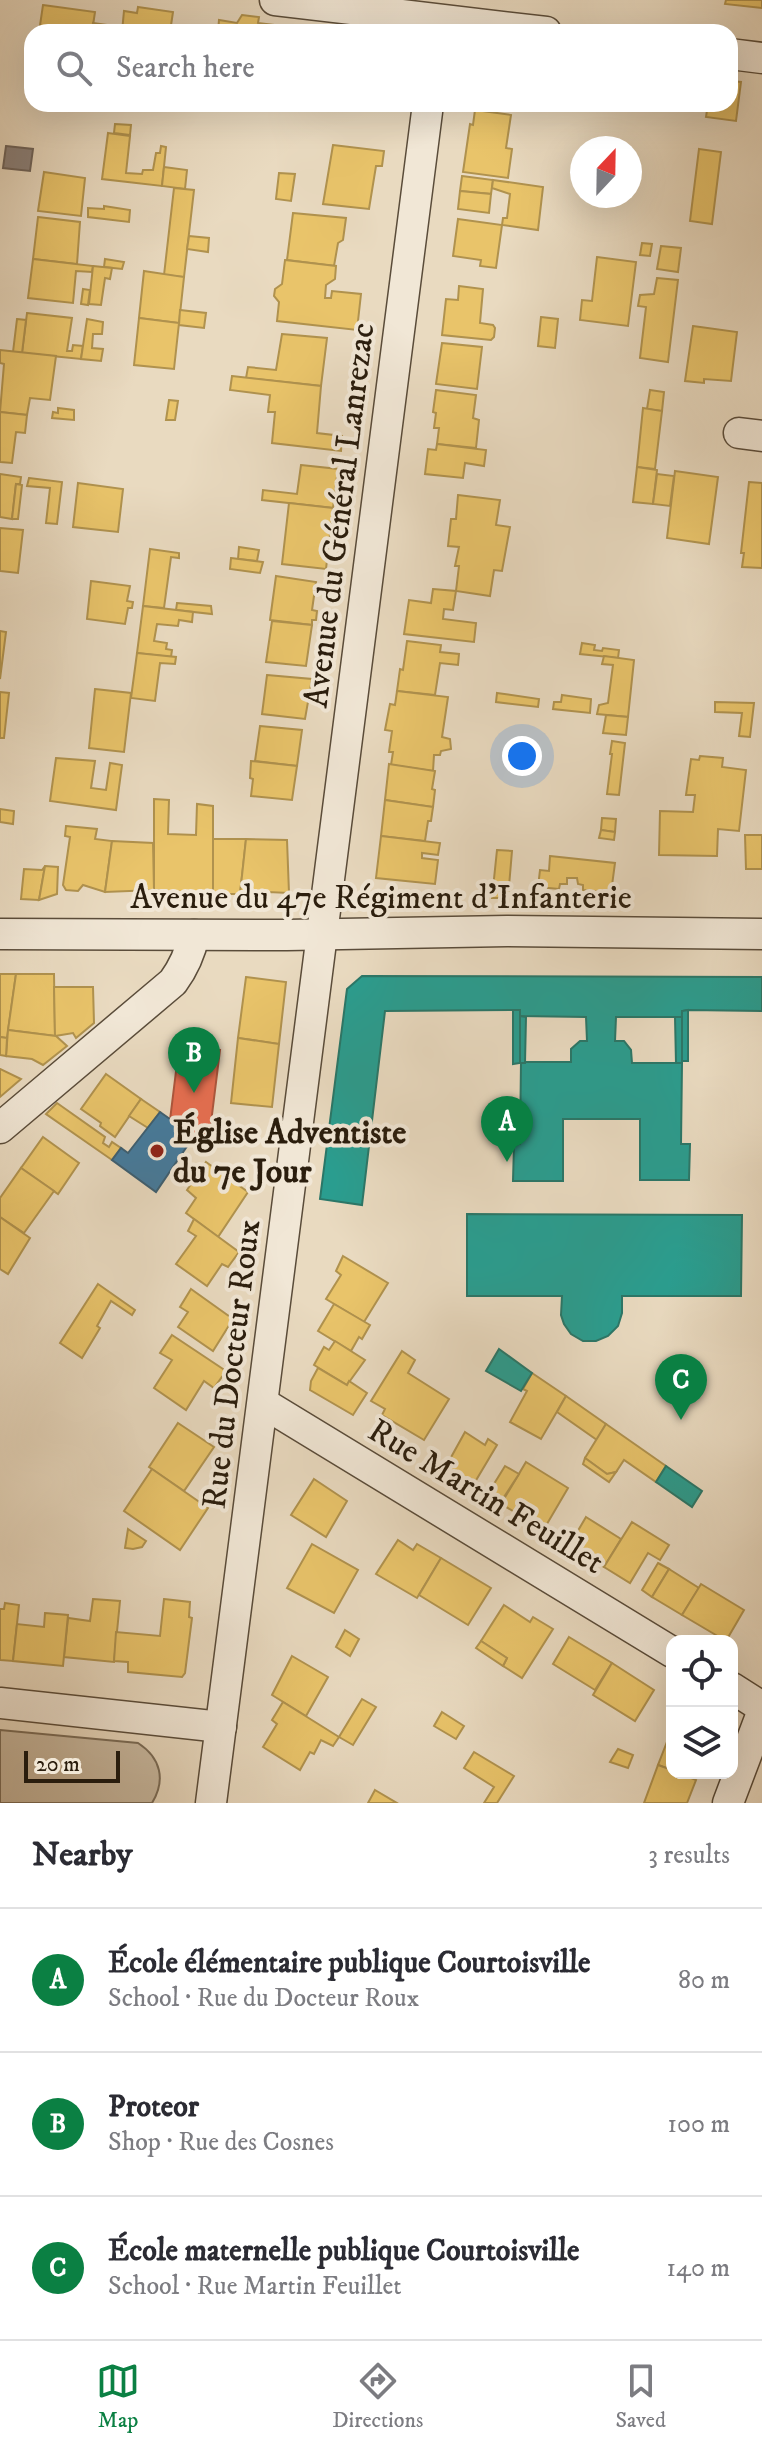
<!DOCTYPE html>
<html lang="en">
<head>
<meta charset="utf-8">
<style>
  :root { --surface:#fff; --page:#f2f2f3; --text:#2b2b33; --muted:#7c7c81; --line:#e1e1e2; --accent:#0b8043 }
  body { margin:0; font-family:"IM FELL DW Pica",serif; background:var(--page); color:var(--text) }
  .controls { position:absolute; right:24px; bottom:24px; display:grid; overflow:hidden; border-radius:16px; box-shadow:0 8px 32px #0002 }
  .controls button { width:72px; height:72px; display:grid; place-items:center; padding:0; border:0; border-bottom:2px solid var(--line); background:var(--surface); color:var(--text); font:40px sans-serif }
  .compass { position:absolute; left:570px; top:136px; width:72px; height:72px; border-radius:50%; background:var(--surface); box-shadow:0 8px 32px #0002; rotate:22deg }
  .scale { position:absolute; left:24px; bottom:20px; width:96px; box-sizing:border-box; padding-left:8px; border:4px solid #2a1d0d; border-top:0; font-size:22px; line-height:28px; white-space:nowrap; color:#2a1d0d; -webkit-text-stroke:6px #f1e7d6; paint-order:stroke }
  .you { position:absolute; left:522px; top:756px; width:28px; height:28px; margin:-20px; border:6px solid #fff; border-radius:50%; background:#1a73e8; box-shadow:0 0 0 12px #1a73e833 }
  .badge { display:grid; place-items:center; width:52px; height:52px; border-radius:50%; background:var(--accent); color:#fff; font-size:26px; font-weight:700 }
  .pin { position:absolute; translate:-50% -66px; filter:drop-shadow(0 2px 4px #0008) }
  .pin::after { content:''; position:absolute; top:42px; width:28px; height:24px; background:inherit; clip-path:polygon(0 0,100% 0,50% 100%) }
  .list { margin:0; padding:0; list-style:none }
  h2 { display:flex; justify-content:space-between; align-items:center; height:104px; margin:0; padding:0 32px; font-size:34px }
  h2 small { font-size:26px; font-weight:400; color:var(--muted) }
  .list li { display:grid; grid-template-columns:52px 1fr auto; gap:24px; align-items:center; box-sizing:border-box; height:144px; padding:0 32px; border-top:2px solid var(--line) }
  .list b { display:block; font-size:30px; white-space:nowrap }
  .list p { margin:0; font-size:26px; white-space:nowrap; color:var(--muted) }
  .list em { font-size:26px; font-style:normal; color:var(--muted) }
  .icon { flex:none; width:44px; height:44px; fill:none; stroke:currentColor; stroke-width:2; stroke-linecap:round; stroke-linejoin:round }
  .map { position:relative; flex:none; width:762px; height:1803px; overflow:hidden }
  .search { position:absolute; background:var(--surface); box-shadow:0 8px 32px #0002; left:24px; right:24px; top:24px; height:88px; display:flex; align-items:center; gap:20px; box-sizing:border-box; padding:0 28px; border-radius:24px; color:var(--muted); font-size:30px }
  .sheet { height:536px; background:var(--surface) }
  nav { display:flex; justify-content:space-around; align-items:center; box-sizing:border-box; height:112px; border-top:2px solid var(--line); background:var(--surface); font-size:22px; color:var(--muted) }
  nav a { display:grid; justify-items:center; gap:4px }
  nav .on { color:var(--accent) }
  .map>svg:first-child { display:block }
  .green { fill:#c9baa2; stroke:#7a6c58; stroke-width:2 }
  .homes { fill:#e9c46a; stroke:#b0924e; stroke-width:2 }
  .shops { fill:#e76f51; stroke:#ae563d; stroke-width:2 }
  .schools { fill:#2a9d8f; stroke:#2a7768; stroke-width:2 }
  .public { fill:#457b9d; stroke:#3d5f72; stroke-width:2 }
  .industry { fill:#8a817c; stroke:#6d635b; stroke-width:2 }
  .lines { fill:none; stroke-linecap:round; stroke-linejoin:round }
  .minor-casing { stroke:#5a4c3a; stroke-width:33 }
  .minor { stroke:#f1e7d6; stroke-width:30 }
  .poi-dot { fill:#8f2418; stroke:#f1e7d6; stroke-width:3 }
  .labels { text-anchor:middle; stroke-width:8; stroke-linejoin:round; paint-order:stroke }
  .street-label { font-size:34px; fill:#2a1d0d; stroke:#f1e7d6 }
  .poi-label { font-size:34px; font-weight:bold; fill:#2a1d0d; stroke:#f1e7d6; text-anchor:start }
</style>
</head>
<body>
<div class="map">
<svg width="762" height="1803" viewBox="0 0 762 1803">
  <rect width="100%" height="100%" fill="#e9dac0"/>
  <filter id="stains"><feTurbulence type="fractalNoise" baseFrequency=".0025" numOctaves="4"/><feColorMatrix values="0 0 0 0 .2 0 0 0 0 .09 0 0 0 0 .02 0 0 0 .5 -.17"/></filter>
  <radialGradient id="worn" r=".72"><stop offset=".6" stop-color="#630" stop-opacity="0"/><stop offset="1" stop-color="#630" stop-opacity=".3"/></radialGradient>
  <path class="green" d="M0,1730L138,1743C161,1758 166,1780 152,1803H0Z"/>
  <g class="homes">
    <path d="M726,0H762V8L725,4Z"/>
    <path d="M43,5L95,12L92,32H39Z"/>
    <path d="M138,7L173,12L170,32H122L124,11L137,13Z"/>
    <path d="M242,15L259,17L258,23L292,27L291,32H218L219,20L237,23Z"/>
    <path d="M93,23L122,27V32H92Z"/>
    <path d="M730,81L741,82L736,121L706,117L708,104H730Z"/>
    <path d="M502,104H539V109Z"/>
    <path d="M475,110L511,115L506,148L512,149L508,178L463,172L470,124L473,125Z"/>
    <path d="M115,124L131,125L130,135L114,133Z"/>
    <path d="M108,133L130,136L126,173L142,174L143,170H153L156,153H160L161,146L166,147L162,186L102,179Z"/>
    <path d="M333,145L384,151L382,166H376L369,209L323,204Z"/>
    <path d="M699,149L721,152L712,224L690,221Z"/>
    <path d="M164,167L187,170L185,189L162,186Z"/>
    <path d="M44,172L85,178L81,216L38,211Z"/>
    <path d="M279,173L295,174L291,201L276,199Z"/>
    <path d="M462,176L493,180L491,194L460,191Z"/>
    <path d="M493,180L543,187L538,230L502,225L503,218H507L510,194L492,188Z"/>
    <path d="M174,188L194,190L184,277L164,275Z"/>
    <path d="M460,191L491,194L489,213L458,209Z"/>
    <path d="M104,206L130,210L129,222L88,217V208L104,209Z"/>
    <path d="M293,213L346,218L343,240L338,243L334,266L287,260Z"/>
    <path d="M38,217L80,222L77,264L33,259Z"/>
    <path d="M458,219L502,225L496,268L480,266L481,260L453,256Z"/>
    <path d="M189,236L209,238L208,252L187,249Z"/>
    <path d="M642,243L652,244L650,256L640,255Z"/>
    <path d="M661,246L681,248L678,272L657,269Z"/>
    <path d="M597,257L636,262L628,326L580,320L582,300L592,301Z"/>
    <path d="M33,259L93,266L92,272L76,271L73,303L28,298Z"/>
    <path d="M105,259L124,262L122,269L104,267Z"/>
    <path d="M285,260L336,266L335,279L326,285L325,298H331L332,291L361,294L357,330L277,321L279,302L274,296L275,289L282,284Z"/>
    <path d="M93,266L112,268L110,279L105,278L101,305L89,304Z"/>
    <path d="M144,271L184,277L179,323L139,318Z"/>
    <path d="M657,278L678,280L668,362L640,358L646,307L638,306L640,295L654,294Z"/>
    <path d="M459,286L483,289L480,323L493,325L495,328L494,337L491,340L442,335L446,299L458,300Z"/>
    <path d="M83,289L90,290L88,305L81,304Z"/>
    <path d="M180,310L206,313L204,328L179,325Z"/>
    <path d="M27,313L72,318L67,351H72L73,345L83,346L81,359L22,353Z"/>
    <path d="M541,317L558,319L555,348L538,346Z"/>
    <path d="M139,318L179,323L174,369L134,365Z"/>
    <path d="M17,319L26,320L22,353L13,352Z"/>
    <path d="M87,319L103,322L102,334H93L92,348L103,349L101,361L81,359Z"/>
    <path d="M693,326L737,332L731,381L704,379V383L685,381Z"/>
    <path d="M282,334L327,338L321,386L246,378L248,367L276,370Z"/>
    <path d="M442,343L482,347L477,389L436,384Z"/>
    <path d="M0,350L56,356L50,400L30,398L27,415L0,412L4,364L0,363Z"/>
    <path d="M232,376L321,386L317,433L342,436L341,451L272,443L275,412H268L270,395L230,390Z"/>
    <path d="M436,390L476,395L473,418L479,420L476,448L437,444L439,428H434L436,413L433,412Z"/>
    <path d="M650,390L664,392L662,411L647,409Z"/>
    <path d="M169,400L178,401L175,420H166Z"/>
    <path d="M58,408L74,410V420L52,418L53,412L58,413Z"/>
    <path d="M643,408L662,411L655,469L637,467Z"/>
    <path d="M0,412L27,415L25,433L16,432L12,463L0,462Z"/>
    <path d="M437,444L486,450L484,466L465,463L463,478L425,474L428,449L436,450Z"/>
    <path d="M301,465L338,469L333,508L262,500L263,490L297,494Z"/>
    <path d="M637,467L657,470L653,504L633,502Z"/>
    <path d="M675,471L718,477L709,544L667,538Z"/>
    <path d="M0,474L21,477L20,484H16L12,519L0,517Z"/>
    <path d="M657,474L674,476L670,506L653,504Z"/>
    <path d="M29,478L62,482L57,524L46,523L50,488L27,486Z"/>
    <path d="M749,482L762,483V568L742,567L744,553H741Z"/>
    <path d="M78,483L123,489L118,532L73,527Z"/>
    <path d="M16,484L22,485L18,519H12Z"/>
    <path d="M458,495L500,500L496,525L510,527L502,571L494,570L490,596L456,591L459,566H455L459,547L448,546L451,519H456Z"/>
    <path d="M289,503L333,508L326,569L282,564Z"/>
    <path d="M0,528L23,530L18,573L0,571Z"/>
    <path d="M239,547L259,550L257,561L238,559Z"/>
    <path d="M150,549L179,553V558L171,557L164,608L143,606Z"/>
    <path d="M231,558L263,562L260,573L230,569Z"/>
    <path d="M276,576L316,582L312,610L317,611L316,620H312V625L270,620Z"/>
    <path d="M91,581L130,586L127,601L133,602L132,608H128L125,624L87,619Z"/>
    <path d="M433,589L456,591L453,610L444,609L443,619L476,623L474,642L404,634L409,600L431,603Z"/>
    <path d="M177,603L211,606L212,614L176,610Z"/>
    <path d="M143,606L193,612L192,622L179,620L178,626L157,624L154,641L167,643L166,649L172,650L171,657L137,653Z"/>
    <path d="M272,621L312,625L306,666L266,662Z"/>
    <path d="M0,631L6,632L0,679Z"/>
    <path d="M407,641L441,645L440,652L459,654L458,665L440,663L435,695L397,691L400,669L403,670Z"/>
    <path d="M582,643L595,645L594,650L602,651L603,648L619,650L618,658L580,654Z"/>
    <path d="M137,653L176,657L175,664L160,663L155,701L131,698Z"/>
    <path d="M604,656L634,660L628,717L597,714L599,705L608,703L613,665L602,664Z"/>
    <path d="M267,675L312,679L305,719L262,714Z"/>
    <path d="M95,689L131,693L124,752L89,748Z"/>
    <path d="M397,691L448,697L442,737L450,739L451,749L441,751L440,755H434L433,771L391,765L393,752H389L392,731L385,730L390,704L395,705Z"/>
    <path d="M0,692L9,693L4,738H0Z"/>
    <path d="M497,693L539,699L538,707L496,702Z"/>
    <path d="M562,695L591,699L590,713L553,709L554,702H561Z"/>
    <path d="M715,702L754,703L750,737L739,736L742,713L715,712Z"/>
    <path d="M606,715L628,717L626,735L603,733Z"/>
    <path d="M260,726L302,730L297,766L255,761Z"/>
    <path d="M612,741L625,743L619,795L607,794L612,754H610Z"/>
    <path d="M700,756L723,758L722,767L746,770L739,831L718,829L717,856L659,855L660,811L693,812L695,795H686L691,759L699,760Z"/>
    <path d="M56,758L95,761L91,788L106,790L110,763L122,765L116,810L50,801Z"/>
    <path d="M251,761L297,766L292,800L251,796L253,779L250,778Z"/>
    <path d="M389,764L435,771L432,789L435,790L433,807L385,800Z"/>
    <path d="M154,799L169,800L168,834L196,835L197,804L213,806V894L154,890Z"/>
    <path d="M385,800L433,807L431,821H428L425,841L381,836Z"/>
    <path d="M0,809L14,811L13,824L0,822Z"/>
    <path d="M602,818L616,819L615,832L601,830Z"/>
    <path d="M66,826L97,829L95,839L112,841L105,892L83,885L78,891L66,890L63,885L70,837L65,836Z"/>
    <path d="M601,830L615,832L614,840L599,838Z"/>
    <path d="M745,835H762V869H746Z"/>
    <path d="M381,836L440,843L438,855L422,853V858L438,860L435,884L376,878Z"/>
    <path d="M213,839H246L240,894H213Z"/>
    <path d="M246,839L287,840L289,893L268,892L266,898L245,899L240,894Z"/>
    <path d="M112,841L153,843L154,890L105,892Z"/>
    <path d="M497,850L512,851L508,898H492Z"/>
    <path d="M550,856L615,863L611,893L583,890V885L578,884L577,878H567V884H560L559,889L538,887L540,870L549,871Z"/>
    <path d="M45,866L39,900L21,899L24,869L42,870Z"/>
    <path d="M45,866L58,867L57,894L39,900Z"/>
    <path d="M0,974H16L7,1038L0,1037Z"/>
    <path d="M16,974H54L55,1036L8,1030Z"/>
    <path d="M246,977L286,982L279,1044L238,1038Z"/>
    <path d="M54,987H93L94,1023L76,1038L73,1033L55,1036Z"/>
    <path d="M8,1030L56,1036L67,1046L43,1065L32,1059L6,1056Z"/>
    <path d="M0,1037L7,1038L6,1056L0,1055Z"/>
    <path d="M238,1038L279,1044L272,1107L231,1103Z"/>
    <path d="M0,1069L21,1079L0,1097Z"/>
    <path d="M106,1074L141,1099L115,1137L100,1126L101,1123L81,1109Z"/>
    <path d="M141,1099L160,1112L148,1128L129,1116Z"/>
    <path d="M57,1103L105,1137L103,1143L109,1147L112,1142L121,1148L112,1160L46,1114Z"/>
    <path d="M43,1137L79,1163L58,1194L21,1168Z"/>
    <path d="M206,1162L248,1192L218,1237L186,1213L196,1198L187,1190Z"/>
    <path d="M21,1168L54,1191L24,1233L0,1217V1198Z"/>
    <path d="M0,1217L30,1238L8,1274L0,1269Z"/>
    <path d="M194,1219L239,1252L228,1267L222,1264L207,1286L176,1264L196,1236L188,1231Z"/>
    <path d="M343,1256L388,1283L364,1322L326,1299L341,1275L336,1271Z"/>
    <path d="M98,1284L135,1310L132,1315L111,1301L97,1326L100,1328L82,1358L60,1343Z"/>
    <path d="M191,1289L233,1319L213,1351L178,1327L188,1312L180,1307Z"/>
    <path d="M334,1304L370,1325L362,1339L359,1337L351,1351L318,1331Z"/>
    <path d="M172,1335L226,1371L214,1388L204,1381L186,1410L154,1388L172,1360L160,1353Z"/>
    <path d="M335,1341L365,1360L347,1385L314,1365L324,1347L329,1350Z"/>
    <path d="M402,1351L415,1360L408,1373L449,1399L424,1440L382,1415L385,1409L371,1401Z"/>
    <path d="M318,1368L347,1385L349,1381L367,1393L353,1415L310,1390L311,1381Z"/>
    <path d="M532,1373L566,1396L541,1439L510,1422L527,1391L523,1389Z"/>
    <path d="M566,1396L606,1424L597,1440L557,1412Z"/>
    <path d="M178,1423L214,1447L184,1491L149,1467Z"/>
    <path d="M606,1424L666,1466L656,1482L624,1460L616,1472L607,1474L585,1458Z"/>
    <path d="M465,1432L485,1445L488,1439L497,1445L472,1487L444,1470Z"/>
    <path d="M585,1458L607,1474L616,1472L609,1482L583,1464Z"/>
    <path d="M526,1462L568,1488L544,1529L501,1504Z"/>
    <path d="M505,1466L519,1474L502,1500L489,1492Z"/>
    <path d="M152,1469L208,1508L180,1550L124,1511Z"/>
    <path d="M314,1479L347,1501L326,1537L291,1515Z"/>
    <path d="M586,1517L621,1539L604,1567L569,1546Z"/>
    <path d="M632,1522L669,1545L660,1560L648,1553L630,1583L604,1567Z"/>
    <path d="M128,1529L146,1541L142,1547L133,1549L125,1548Z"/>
    <path d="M398,1540L413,1550L417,1544L441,1558L417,1598L376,1574Z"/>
    <path d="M312,1544L358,1570L334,1613L287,1588Z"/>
    <path d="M441,1558L491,1588L468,1625L419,1595Z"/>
    <path d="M658,1563L669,1569L652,1597L642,1590Z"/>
    <path d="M669,1569L699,1588L682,1615L652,1597Z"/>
    <path d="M701,1584L744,1610L726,1641L682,1615Z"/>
    <path d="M93,1599L120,1601L114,1662L64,1657L68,1618L90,1621Z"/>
    <path d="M164,1599L190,1602L189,1617L192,1618L185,1673L182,1677L128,1672V1662L114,1661L116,1632L160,1636Z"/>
    <path d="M5,1603L19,1605L13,1661L0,1660V1609H4Z"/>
    <path d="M504,1605L530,1622L533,1617L553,1629L522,1678L503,1666L507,1658L481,1641Z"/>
    <path d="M45,1613L68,1615L63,1666L13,1661L17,1624L44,1627Z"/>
    <path d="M345,1630L359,1639L350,1656L336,1647Z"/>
    <path d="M569,1637L612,1663L595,1690L553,1664Z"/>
    <path d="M481,1641L507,1658L503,1666L476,1648Z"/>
    <path d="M292,1656L328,1677L306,1716L272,1695Z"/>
    <path d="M612,1663L654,1690L635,1721L593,1695Z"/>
    <path d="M362,1699L376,1707L353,1745L339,1737Z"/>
    <path d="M283,1702L339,1737L333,1746L321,1740L314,1754L310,1752L300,1770L263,1747L277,1724L272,1720Z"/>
    <path d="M442,1712L464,1726L456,1739L434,1726Z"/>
    <path d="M672,1729V1770L658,1765Z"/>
    <path d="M618,1749L633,1755L628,1768L610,1762Z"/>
    <path d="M474,1752L514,1776L497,1803H484L494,1787L464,1768Z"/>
    <path d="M658,1765L672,1770V1773H679L696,1780L687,1803H644Z"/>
    <path d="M375,1790L397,1803H368Z"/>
  </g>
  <path class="shops" d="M179,1047L220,1050L208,1147L170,1120Z"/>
  <g class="schools">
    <path d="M362,976L762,977V1011L688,1010L682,1011V1017H616L615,1041H624L631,1050L632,1063H682L681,1144H690L689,1180H640V1119H563V1181H513L514,1145L520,1144L521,1062H571V1049L580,1041H587L586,1017L520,1016V1010L385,1011L362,1205L320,1199L347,989Z"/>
    <path d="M513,1010H520V1063L513,1064Z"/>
    <path d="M688,1010V1061H681L682,1011Z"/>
    <path d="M520,1016L526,1017L525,1063H520Z"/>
    <path d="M675,1017H682V1063H676Z"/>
    <path d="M467,1214L742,1215L741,1296H622V1313L618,1326L608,1336L596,1341H583L571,1334L564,1324L561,1315L562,1296H467Z"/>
    <path d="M499,1349L532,1373L521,1391L486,1371Z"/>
    <path d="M666,1466L702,1491L692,1507L656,1482Z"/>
  </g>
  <path class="public" d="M160,1112L194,1136L156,1192L112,1160L121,1148L128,1153Z"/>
  <path class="industry" d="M6,146L33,149L30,171L3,168Z"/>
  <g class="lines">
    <g class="minor-casing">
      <g id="minor">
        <path d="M275,0L546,32"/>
        <path d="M730,54L762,58"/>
        <path d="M739,433L762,436"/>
        <path d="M0,934L287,935L507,931L762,934"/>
        <path d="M0,1128L173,982C184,967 190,954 194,935"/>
        <path d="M263,1403L672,1652"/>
        <path d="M732,1688L762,1707"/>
        <path d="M0,1703L221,1727"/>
        <path d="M211,1803L428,104"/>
        <path d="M728,1803L762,1713"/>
      </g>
    </g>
    <use href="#minor" class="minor"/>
  </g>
  <circle class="poi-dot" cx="157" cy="1151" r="8"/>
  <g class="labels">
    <g class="street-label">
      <text transform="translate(338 515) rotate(-83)" y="12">Avenue du Général Lanrezac</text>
      <text x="381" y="908">Avenue du 47e Régiment d'Infanterie</text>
      <text transform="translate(230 1364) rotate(-83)" y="12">Rue du Docteur Roux</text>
      <text transform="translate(487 1495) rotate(31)" y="12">Rue Martin Feuillet</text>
    </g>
    <g class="poi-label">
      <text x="173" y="1143">Église Adventiste<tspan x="173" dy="39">du 7e Jour</tspan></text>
    </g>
  </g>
  <rect width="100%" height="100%" filter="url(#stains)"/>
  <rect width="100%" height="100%" fill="url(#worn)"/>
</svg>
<div class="controls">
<button><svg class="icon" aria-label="locate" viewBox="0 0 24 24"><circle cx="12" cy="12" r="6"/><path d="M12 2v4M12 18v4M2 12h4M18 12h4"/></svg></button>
<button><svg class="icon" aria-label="layers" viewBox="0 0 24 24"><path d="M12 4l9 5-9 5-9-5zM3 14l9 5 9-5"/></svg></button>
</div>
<svg class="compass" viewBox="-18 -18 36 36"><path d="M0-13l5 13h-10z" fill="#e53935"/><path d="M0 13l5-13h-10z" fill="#7c7c81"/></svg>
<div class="scale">20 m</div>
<div class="you"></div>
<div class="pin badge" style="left:507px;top:1162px">A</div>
<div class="pin badge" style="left:194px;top:1093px">B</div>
<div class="pin badge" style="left:681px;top:1420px">C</div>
<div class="search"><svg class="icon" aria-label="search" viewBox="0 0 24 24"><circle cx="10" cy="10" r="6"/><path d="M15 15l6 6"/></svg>Search here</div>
</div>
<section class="sheet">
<h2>Nearby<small>3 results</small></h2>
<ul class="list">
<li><span class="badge">A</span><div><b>École élémentaire publique Courtoisville</b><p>School · Rue du Docteur Roux</p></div><em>80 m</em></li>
<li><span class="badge">B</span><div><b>Proteor</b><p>Shop · Rue des Cosnes</p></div><em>100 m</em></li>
<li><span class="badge">C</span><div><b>École maternelle publique Courtoisville</b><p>School · Rue Martin Feuillet</p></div><em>140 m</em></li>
</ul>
</section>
<nav>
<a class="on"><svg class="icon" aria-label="map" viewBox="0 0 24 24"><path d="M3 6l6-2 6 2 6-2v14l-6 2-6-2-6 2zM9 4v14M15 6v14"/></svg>Map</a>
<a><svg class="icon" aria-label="directions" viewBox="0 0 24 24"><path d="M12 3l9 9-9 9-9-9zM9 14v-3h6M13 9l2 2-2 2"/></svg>Directions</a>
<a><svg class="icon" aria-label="saved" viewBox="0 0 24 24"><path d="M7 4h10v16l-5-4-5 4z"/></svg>Saved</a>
</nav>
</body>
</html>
